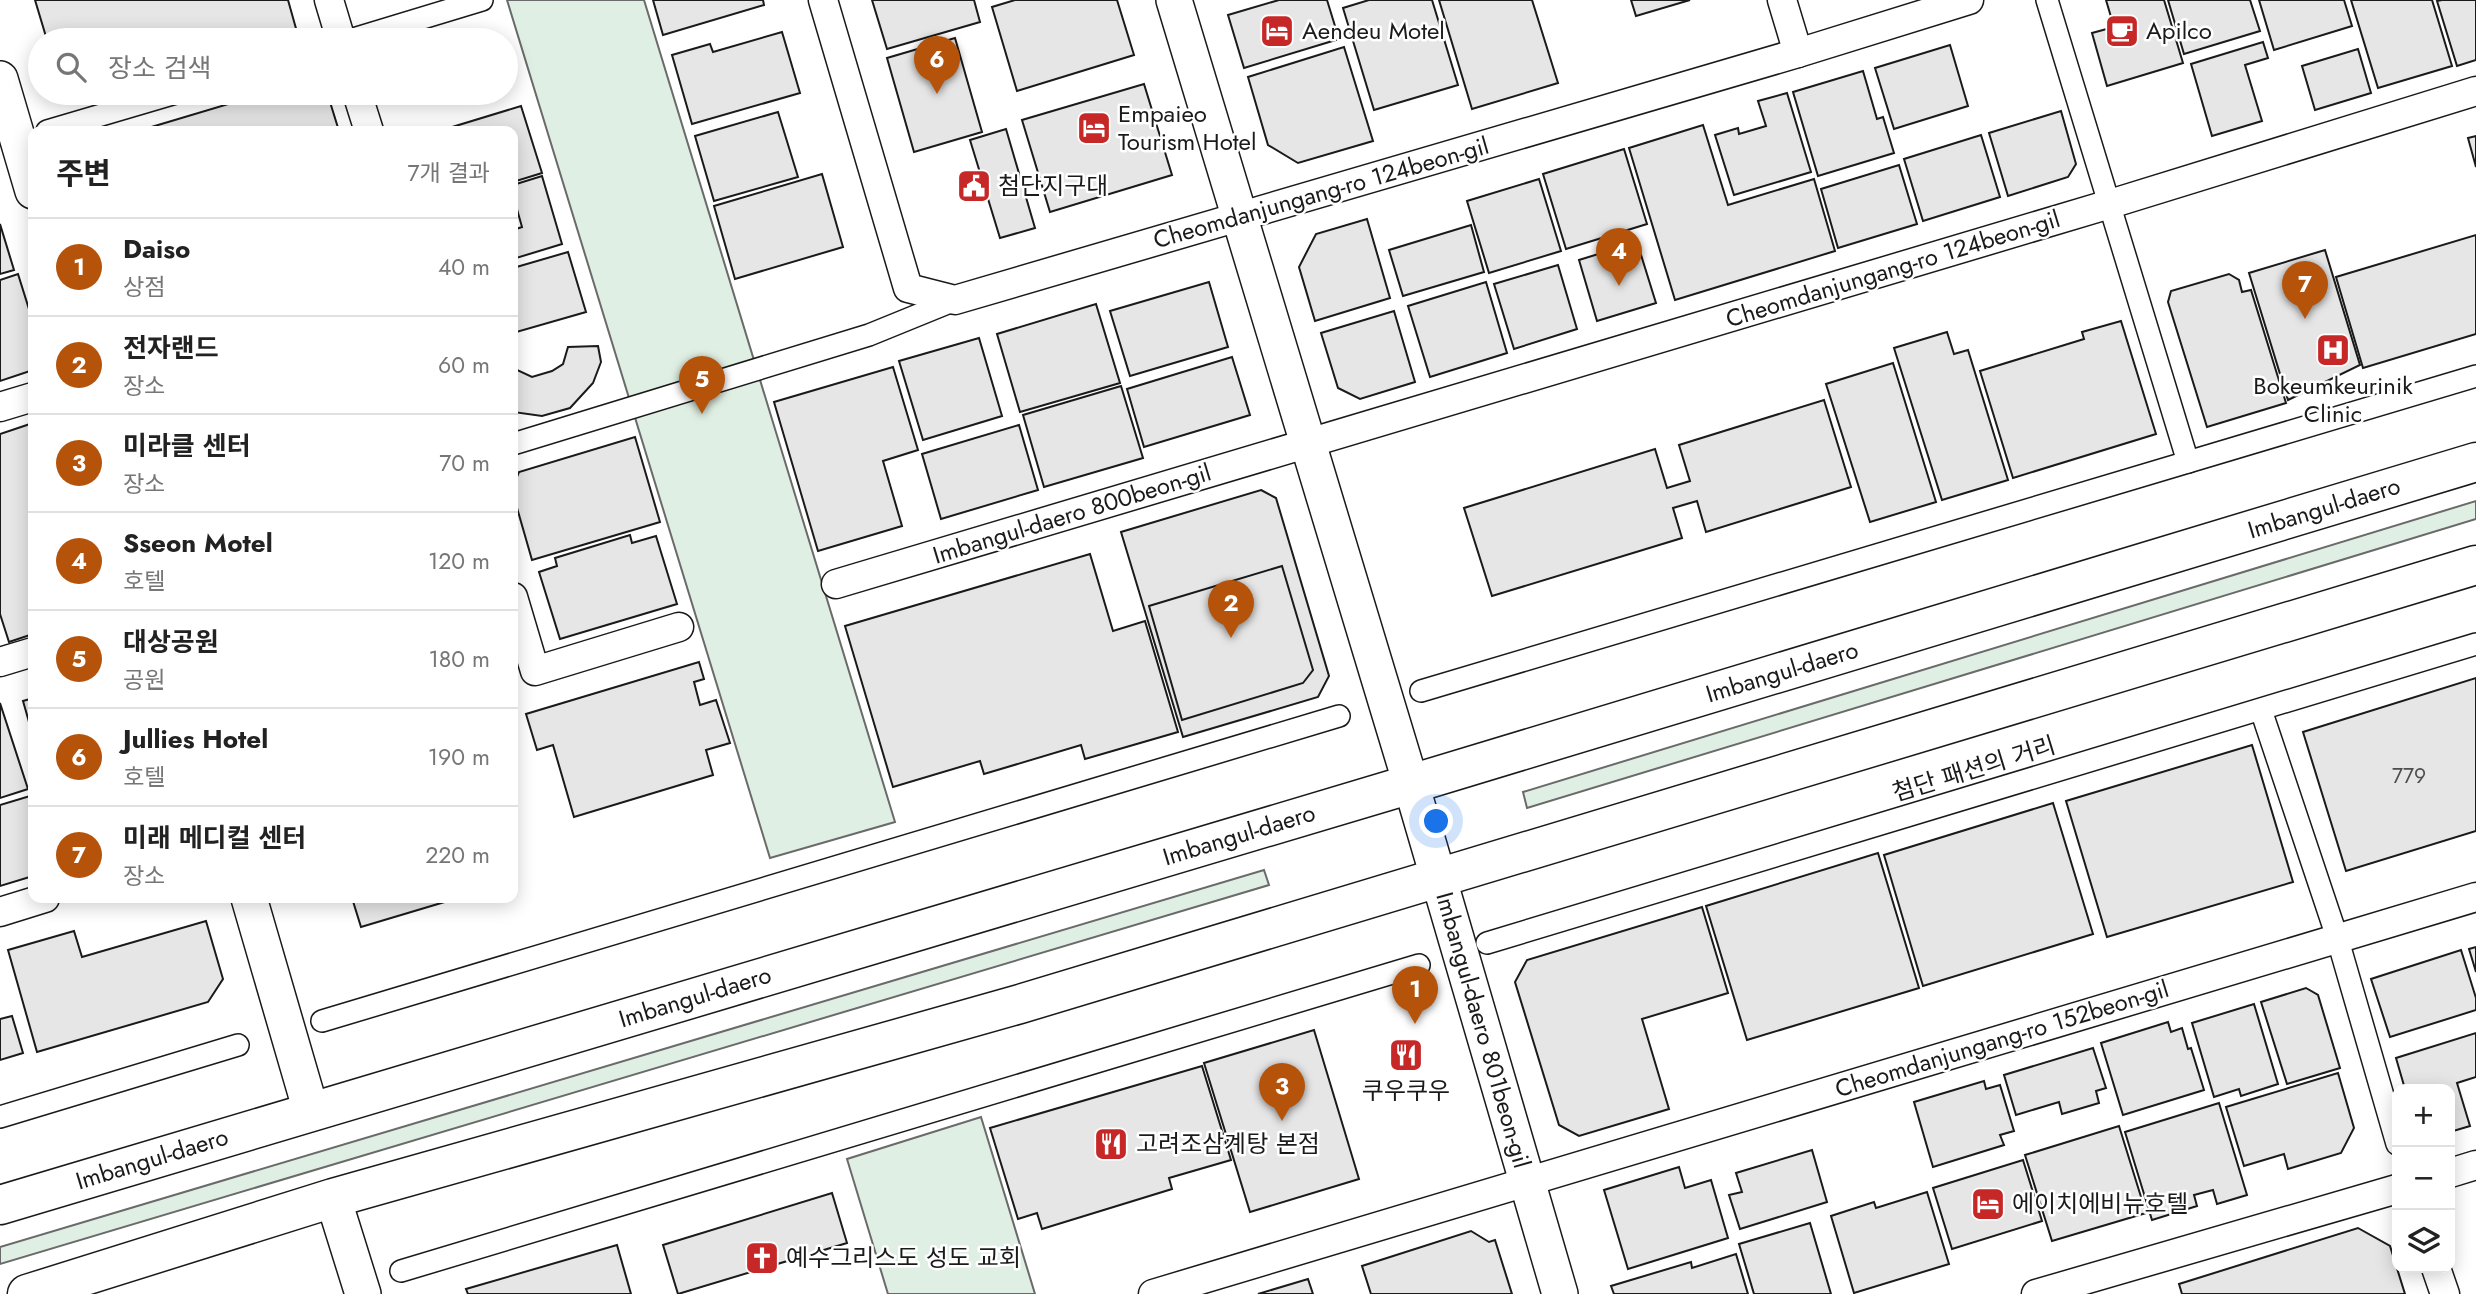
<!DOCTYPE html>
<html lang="ko">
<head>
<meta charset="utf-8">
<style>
  :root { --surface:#fff; --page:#f6f6f6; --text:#222; --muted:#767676; --line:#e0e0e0; --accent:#b45309 }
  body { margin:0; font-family:Jost,"Noto Sans KR",sans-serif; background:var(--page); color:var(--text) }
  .controls { position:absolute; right:21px; bottom:21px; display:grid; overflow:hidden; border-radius:14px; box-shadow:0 4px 18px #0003 }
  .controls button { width:63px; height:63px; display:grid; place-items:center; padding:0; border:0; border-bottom:2px solid var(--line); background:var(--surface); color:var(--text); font:35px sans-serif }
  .you { position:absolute; left:1437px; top:822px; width:24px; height:24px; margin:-18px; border:5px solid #fff; border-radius:50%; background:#1a73e8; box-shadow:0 0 0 10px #1a73e833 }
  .badge { display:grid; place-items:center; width:46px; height:46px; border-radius:50%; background:var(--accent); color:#fff; font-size:23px; font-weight:700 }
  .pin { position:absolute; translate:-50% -58px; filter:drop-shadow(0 2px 4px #0008) }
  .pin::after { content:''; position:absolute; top:37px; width:24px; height:21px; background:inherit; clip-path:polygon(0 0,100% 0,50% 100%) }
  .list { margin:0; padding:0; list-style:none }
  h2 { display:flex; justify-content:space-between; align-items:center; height:91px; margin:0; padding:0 28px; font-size:30px }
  h2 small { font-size:23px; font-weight:400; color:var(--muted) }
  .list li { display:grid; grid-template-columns:46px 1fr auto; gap:21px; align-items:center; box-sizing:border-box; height:98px; padding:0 28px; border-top:2px solid var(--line) }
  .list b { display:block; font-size:26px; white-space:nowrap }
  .list p { margin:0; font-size:23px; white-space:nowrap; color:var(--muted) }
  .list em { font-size:23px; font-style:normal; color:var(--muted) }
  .icon { flex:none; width:38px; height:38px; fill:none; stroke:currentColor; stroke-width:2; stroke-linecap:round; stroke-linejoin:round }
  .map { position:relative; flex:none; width:2476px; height:1294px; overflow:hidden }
  .search { position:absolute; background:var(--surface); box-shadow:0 4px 18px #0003; left:28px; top:28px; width:490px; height:77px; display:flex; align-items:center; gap:18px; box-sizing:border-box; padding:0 24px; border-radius:38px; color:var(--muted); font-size:26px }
  .panel { position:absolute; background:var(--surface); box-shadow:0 4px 18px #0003; left:28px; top:126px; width:490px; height:777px; border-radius:14px }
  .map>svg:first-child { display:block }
  .green { fill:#e0efe3; stroke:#6a6a6a; stroke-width:2 }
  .building { fill:#e6e6e6; stroke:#1a1a1a; stroke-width:2 }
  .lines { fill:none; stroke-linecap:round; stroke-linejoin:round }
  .pedestrian-casing { stroke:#1a1a1a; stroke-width:24 }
  .minor-casing { stroke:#1a1a1a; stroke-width:31 }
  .tertiary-casing { stroke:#1a1a1a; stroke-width:38 }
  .secondary-casing { stroke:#1a1a1a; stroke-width:41 }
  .pedestrian { stroke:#fff; stroke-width:21 }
  .minor { stroke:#fff; stroke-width:28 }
  .tertiary { stroke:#fff; stroke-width:35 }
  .secondary { stroke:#fff; stroke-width:38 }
  .labels { text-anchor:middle; stroke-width:5; stroke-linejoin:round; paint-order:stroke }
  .number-label { font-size:21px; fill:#4d4d4d }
  .poi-label { font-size:24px; fill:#1a1a1a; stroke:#fff; text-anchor:start }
  .street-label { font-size:24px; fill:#1a1a1a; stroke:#fff }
</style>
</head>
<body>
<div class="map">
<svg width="2476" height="1294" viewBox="0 0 2476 1294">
  <rect width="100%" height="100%" fill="#fff"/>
  <g class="green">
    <path d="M507,0H644L895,822L770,858C681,573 596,286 507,0Z"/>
    <path d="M2476,501V519L1527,808L1523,792Z"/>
    <path d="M1264,870L1269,885L0,1264V1247Z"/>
    <path d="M981,1117L1035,1294H888L847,1159Z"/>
  </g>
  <g class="building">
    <path d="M35,0H288L297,32L270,40H47Z"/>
    <path d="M653,0H763L764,5L663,35Z"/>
    <path d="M872,0H974L980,22L887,49Z"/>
    <path d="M1015,0H1117L1134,55L1017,91L992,7Z"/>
    <path d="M1279,0H1327L1339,39L1244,68L1228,15Z"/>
    <path d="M1369,0H1432L1458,85L1374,110L1343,8Z"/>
    <path d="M1439,0H1532L1558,83L1472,109Z"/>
    <path d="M1631,0H1690L1636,16Z"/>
    <path d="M2106,0H2164L2183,63L2107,86L2092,33L2114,27Z"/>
    <path d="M2168,0H2250L2260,31L2184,54Z"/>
    <path d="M2259,0H2344L2352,26L2274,50Z"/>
    <path d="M2351,0H2432L2452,66L2378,88Z"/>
    <path d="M2442,0H2476V60L2457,66L2437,1Z"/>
    <path d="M782,32L800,93L692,124L672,55L710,44L713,52Z"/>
    <path d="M955,38L982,132L914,152L887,58Z"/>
    <path d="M2263,42L2268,58L2245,65L2262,121L2212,136L2191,64Z"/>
    <path d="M1950,45L1968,106L1894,129L1875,68Z"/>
    <path d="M1344,47L1373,141L1298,163L1268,145L1248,77Z"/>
    <path d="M2358,49L2371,93L2315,110L2302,66Z"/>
    <path d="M1863,71L1877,119L1883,117L1894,153L1818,176L1793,92Z"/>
    <path d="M1144,84L1172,175L1050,212L1022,120Z"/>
    <path d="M69,93H99L80,99Z"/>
    <path d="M265,93H308L330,102L339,131H138Z"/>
    <path d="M1787,93L1811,172L1734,195L1715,135L1738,128L1739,134L1766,126L1758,101Z"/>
    <path d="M521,106L542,173L513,182V131H439Z"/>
    <path d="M2061,111L2076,164L2068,177L2008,196L1989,133Z"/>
    <path d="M778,112L798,177L714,201L695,136Z"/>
    <path d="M1703,125L1728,205L1814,179L1835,251L1675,300L1629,148Z"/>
    <path d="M1006,129L1035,228L1000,238L970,140Z"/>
    <path d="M1981,135L2000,197L1923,221L1904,159Z"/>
    <path d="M2476,136V167L2468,138Z"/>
    <path d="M1624,149L1647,224L1566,249L1543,174Z"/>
    <path d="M1899,165L1917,224L1838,248L1821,189Z"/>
    <path d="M822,174L843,247L735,279L714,206Z"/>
    <path d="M542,176L562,244L513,259V230L522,227L513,195V185Z"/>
    <path d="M1539,179L1561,251L1489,273L1467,201Z"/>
    <path d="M1367,219L1390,298L1315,321L1299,267L1316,234Z"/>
    <path d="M0,224L14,270L0,274Z"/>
    <path d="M1471,225L1484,272L1403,296L1389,250Z"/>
    <path d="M2476,235V334L2363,368L2336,277Z"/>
    <path d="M1637,242L1656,303L1597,321L1579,260Z"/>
    <path d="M2325,250L2360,365L2288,400L2249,273Z"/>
    <path d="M568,252L586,312L513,333V268Z"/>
    <path d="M1558,265L1577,329L1514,349L1494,284Z"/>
    <path d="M18,274L33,322V370L0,381V280Z"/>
    <path d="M2229,274L2239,280L2242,292L2251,290L2286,403L2207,427L2168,302L2171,291Z"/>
    <path d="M1209,282L1228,347L1130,376L1110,311Z"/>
    <path d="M1486,282L1507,353L1430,377L1408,306Z"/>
    <path d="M1096,304L1120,383L1020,412L997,334Z"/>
    <path d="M1394,311L1415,382L1360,399L1338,388L1321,333Z"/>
    <path d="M2121,321L2156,434L2013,478L1980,371L2084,339L2082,332Z"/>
    <path d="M1947,332L1954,354L1968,350L2008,480L1942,500L1894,348Z"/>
    <path d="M979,338L1002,416L923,440L899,361Z"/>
    <path d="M598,346L601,362L593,383L570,408L542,416L513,412V368L532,377L552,371L563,364L568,347Z"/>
    <path d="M1232,357L1250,415L1144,447L1127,389Z"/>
    <path d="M1893,363L1936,502L1870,522L1826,384Z"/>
    <path d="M893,367L918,450L883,461L902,526L818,551L774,402Z"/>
    <path d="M1121,386L1143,458L1044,487L1023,415Z"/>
    <path d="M1824,400L1851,487L1706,532L1697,501L1673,508L1682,538L1492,596L1464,508L1655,449L1667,488L1690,481L1679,445Z"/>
    <path d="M33,423V634L9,642L0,614V434Z"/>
    <path d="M1019,425L1038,490L941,519L922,454Z"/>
    <path d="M635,437L660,522L532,560L513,494V486L519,472Z"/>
    <path d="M1261,490L1276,498L1329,676L1318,697L1183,737L1121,532Z"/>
    <path d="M630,535L632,543L656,536L677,604L560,639L539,572L557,566L555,558Z"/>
    <path d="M1090,554L1113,631L1145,621L1178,732L1085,759L1081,745L984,774L980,761L893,787L845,626Z"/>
    <path d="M1282,566L1313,670L1303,683L1182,720L1149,606Z"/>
    <path d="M699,662L704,679L694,682L700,705L716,700L730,743L706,750L713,775L574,817L553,745L537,750L526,714Z"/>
    <path d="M2476,678V831L2346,871L2303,732Z"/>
    <path d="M33,698V736L23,701Z"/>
    <path d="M0,703L28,789L0,798Z"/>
    <path d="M2252,745L2293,882L2107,937L2066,801Z"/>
    <path d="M30,796L33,806V876L0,886V805Z"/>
    <path d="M2053,803L2093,934L1923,986L1884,855Z"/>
    <path d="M1878,853L1919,988L1747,1040L1706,906Z"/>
    <path d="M352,898H458L361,927Z"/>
    <path d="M1702,907L1728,993L1642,1019L1669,1109L1579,1136L1559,1125L1515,982L1527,960Z"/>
    <path d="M206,921L223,979L208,1002L37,1052L8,950L74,931L82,957Z"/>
    <path d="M2476,947V972L2469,949Z"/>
    <path d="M2461,950L2476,998V1010L2390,1037L2371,979Z"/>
    <path d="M2306,988L2318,995L2340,1068L2287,1084L2261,1002Z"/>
    <path d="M2254,1004L2278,1084L2241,1096L2239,1089L2214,1097L2192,1023Z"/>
    <path d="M12,1016L23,1053L0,1060V1019Z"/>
    <path d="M2168,1022L2171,1032L2182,1028L2188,1049L2191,1048L2204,1090L2123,1115L2101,1043Z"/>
    <path d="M1314,1030L1359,1179L1250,1212L1204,1063Z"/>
    <path d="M2476,1033V1077L2457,1083L2470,1126L2450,1132V1089H2405L2396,1058Z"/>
    <path d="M2093,1048L2106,1088L2096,1091L2099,1103L2062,1114L2059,1102L2016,1115L2004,1075Z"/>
    <path d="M1202,1066L1231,1160L1169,1178L1172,1189L1042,1229L1037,1213L1018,1219L990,1128Z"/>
    <path d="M2338,1073L2354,1128L2341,1153L2288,1169L2284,1154L2244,1166L2226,1107Z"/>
    <path d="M1984,1081L1986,1089L2000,1085L2014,1131L2000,1135L2004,1145L1933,1167L1914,1102Z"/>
    <path d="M2219,1103L2247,1195L2217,1204L2213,1190L2194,1195L2197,1206L2152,1220L2125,1132Z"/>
    <path d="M2119,1126L2146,1213L2052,1241L2025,1155Z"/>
    <path d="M1812,1150L1827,1202L1740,1229L1729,1195L1742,1192L1736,1173Z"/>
    <path d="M2023,1160L2042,1221L1952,1249L1933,1188Z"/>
    <path d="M1679,1167L1685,1188L1711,1180L1728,1238L1628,1269L1604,1190Z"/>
    <path d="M1927,1192L1949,1264L1854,1293L1831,1216L1874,1202L1876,1208Z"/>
    <path d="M832,1193L847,1243L678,1294L663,1245Z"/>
    <path d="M1810,1223L1831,1294H1754L1739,1244Z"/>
    <path d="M2358,1228L2390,1246L2405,1294H2182L2179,1284Z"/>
    <path d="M1471,1231L1489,1242L1495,1240L1512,1294H1371L1362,1266Z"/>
    <path d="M617,1245L631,1294H468L466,1289Z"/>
    <path d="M1736,1254L1748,1294H1614L1611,1286L1691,1262L1692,1268Z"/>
    <path d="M1308,1279L1313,1294H1258Z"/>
  </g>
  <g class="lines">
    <g class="pedestrian-casing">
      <g id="pedestrian">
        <path d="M2047,0L2188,462"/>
        <path d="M350,40L482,0"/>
        <path d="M47,131L176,93"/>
        <path d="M513,444L869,335L955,300"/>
        <path d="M1421,691L2476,376"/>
        <path d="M2261,710L2337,937L2397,1144"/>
        <path d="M1487,943L2476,644"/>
        <path d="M322,1021L1339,716"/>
        <path d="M0,1117L238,1045"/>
        <path d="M401,1271L1419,965"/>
      </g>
    </g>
    <g class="minor-casing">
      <g id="minor">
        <path d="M329,0L341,40"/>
        <path d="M823,0L908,288L955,300L1798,53L1969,0"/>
        <path d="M1782,0L1798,53"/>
        <path d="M357,93L369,131"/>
        <path d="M0,407L33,397"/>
        <path d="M836,584L2110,204L2476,91"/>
        <path d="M513,597L535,671L679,627"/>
        <path d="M0,662L33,652"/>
        <path d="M0,912L45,898"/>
        <path d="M2450,1173L2476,1165"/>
        <path d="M2436,1268L2445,1294"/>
        <path d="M1153,1294L2476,897"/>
        <path d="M2036,1294L2397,1189"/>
      </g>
    </g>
    <g class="tertiary-casing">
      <g id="tertiary">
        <path d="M1174,0L1411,784L1560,1294"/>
        <path d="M0,79L33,191"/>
        <path d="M249,898L311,1111"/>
        <path d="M333,1198L363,1294"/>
      </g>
    </g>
    <g class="secondary-casing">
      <g id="secondary">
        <path d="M0,1205L1411,784L2476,462"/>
        <path d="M27,1294L333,1198L1020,1004L2476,565"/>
      </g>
    </g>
    <use href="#pedestrian" class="pedestrian"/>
    <use href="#minor" class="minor"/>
    <use href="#tertiary" class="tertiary"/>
    <use href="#secondary" class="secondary"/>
  </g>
  <defs>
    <g id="hotel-square" transform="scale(1.75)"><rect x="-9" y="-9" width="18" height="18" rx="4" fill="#c62828" stroke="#fff"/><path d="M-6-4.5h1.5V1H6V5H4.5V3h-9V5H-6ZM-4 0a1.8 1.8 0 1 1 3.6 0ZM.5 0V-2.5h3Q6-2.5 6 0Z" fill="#fff"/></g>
    <g id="cafe-square" transform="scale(1.75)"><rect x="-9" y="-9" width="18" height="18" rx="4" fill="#c62828" stroke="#fff"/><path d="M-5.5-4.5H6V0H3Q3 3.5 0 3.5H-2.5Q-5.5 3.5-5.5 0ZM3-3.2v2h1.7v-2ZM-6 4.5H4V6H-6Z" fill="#fff"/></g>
    <g id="civic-square" transform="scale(1.75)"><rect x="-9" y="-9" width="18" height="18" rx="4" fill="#c62828" stroke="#fff"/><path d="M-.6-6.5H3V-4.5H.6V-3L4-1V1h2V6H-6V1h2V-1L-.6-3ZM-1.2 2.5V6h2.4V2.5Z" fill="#fff"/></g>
    <g id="hospital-square" transform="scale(1.75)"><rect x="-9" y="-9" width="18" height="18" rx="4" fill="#c62828" stroke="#fff"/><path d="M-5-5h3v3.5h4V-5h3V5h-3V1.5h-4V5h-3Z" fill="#fff"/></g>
    <g id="restaurant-square" transform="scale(1.75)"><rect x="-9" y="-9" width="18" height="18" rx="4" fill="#c62828" stroke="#fff"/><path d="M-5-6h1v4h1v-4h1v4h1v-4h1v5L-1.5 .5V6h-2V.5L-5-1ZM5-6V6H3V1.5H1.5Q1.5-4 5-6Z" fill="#fff"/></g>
    <g id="church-square" transform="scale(1.75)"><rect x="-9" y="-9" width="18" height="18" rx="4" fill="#c62828" stroke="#fff"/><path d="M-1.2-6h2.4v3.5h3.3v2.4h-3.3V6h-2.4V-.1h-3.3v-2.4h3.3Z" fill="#fff"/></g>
  </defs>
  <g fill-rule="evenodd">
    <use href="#hotel-square" x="1277" y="31"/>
    <use href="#cafe-square" x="2122" y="31"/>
    <use href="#hotel-square" x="1094" y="128"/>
    <use href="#civic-square" x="974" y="186"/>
    <use href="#hospital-square" x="2333" y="350"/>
    <use href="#restaurant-square" x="1406" y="1055"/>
    <use href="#restaurant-square" x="1111" y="1144"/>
    <use href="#hotel-square" x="1988" y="1204"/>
    <use href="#church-square" x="762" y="1258"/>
  </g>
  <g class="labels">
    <g class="number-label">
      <text x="2409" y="783">779</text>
    </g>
    <g class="poi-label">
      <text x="1302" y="39">Aendeu Motel</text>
      <text x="2146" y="39">Apilco</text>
      <text x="1118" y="122">Empaieo<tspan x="1118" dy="28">Tourism Hotel</tspan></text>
      <text x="998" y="194">첨단지구대</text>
      <text x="2333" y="394" text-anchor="middle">Bokeumkeurinik<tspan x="2333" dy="28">Clinic</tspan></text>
      <text x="1406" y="1099" text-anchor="middle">쿠우쿠우</text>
      <text x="1136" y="1152">고려조삼계탕 본점</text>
      <text x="2012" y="1212">에이치에비뉴호텔</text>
      <text x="786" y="1266">예수그리스도 성도 교회</text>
    </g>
    <g class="street-label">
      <text transform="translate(1321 193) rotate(-16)" y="8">Cheomdanjungang-ro 124beon-gil</text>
      <text transform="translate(1893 269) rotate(-17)" y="8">Cheomdanjungang-ro 124beon-gil</text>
      <text transform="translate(2324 508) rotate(-17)" y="8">Imbangul-daero</text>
      <text transform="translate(1072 514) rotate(-17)" y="8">Imbangul-daero 800beon-gil</text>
      <text transform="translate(1782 672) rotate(-17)" y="8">Imbangul-daero</text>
      <text transform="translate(1974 769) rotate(-17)" y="8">첨단 패션의 거리</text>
      <text transform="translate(1239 835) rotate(-17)" y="8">Imbangul-daero</text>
      <text transform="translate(695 997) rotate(-17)" y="8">Imbangul-daero</text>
      <text transform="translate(1483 1030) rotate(74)" y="8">Imbangul-daero 801beon-gil</text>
      <text transform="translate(2002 1039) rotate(-17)" y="8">Cheomdanjungang-ro 152beon-gil</text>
      <text transform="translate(152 1159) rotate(-17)" y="8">Imbangul-daero</text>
    </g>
  </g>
</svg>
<div class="controls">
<button>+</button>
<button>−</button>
<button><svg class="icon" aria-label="layers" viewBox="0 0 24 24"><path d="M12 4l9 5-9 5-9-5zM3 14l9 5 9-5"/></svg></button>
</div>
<div class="you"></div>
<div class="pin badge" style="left:1415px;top:1024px">1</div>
<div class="pin badge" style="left:1231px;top:638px">2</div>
<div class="pin badge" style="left:1282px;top:1121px">3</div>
<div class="pin badge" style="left:1619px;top:286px">4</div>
<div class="pin badge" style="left:702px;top:414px">5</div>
<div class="pin badge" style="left:937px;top:94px">6</div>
<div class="pin badge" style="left:2305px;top:319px">7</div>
<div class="search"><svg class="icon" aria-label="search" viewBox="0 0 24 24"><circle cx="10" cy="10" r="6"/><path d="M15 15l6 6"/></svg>장소 검색</div>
<section class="panel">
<h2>주변<small>7개 결과</small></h2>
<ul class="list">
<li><span class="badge">1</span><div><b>Daiso</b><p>상점</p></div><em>40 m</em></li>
<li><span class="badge">2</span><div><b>전자랜드</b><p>장소</p></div><em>60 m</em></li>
<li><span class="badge">3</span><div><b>미라클 센터</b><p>장소</p></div><em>70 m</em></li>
<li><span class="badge">4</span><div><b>Sseon Motel</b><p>호텔</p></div><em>120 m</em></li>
<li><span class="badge">5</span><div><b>대상공원</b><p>공원</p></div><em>180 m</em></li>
<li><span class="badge">6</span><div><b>Jullies Hotel</b><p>호텔</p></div><em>190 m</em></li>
<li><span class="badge">7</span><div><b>미래 메디컬 센터</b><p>장소</p></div><em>220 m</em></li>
</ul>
</section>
</div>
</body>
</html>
